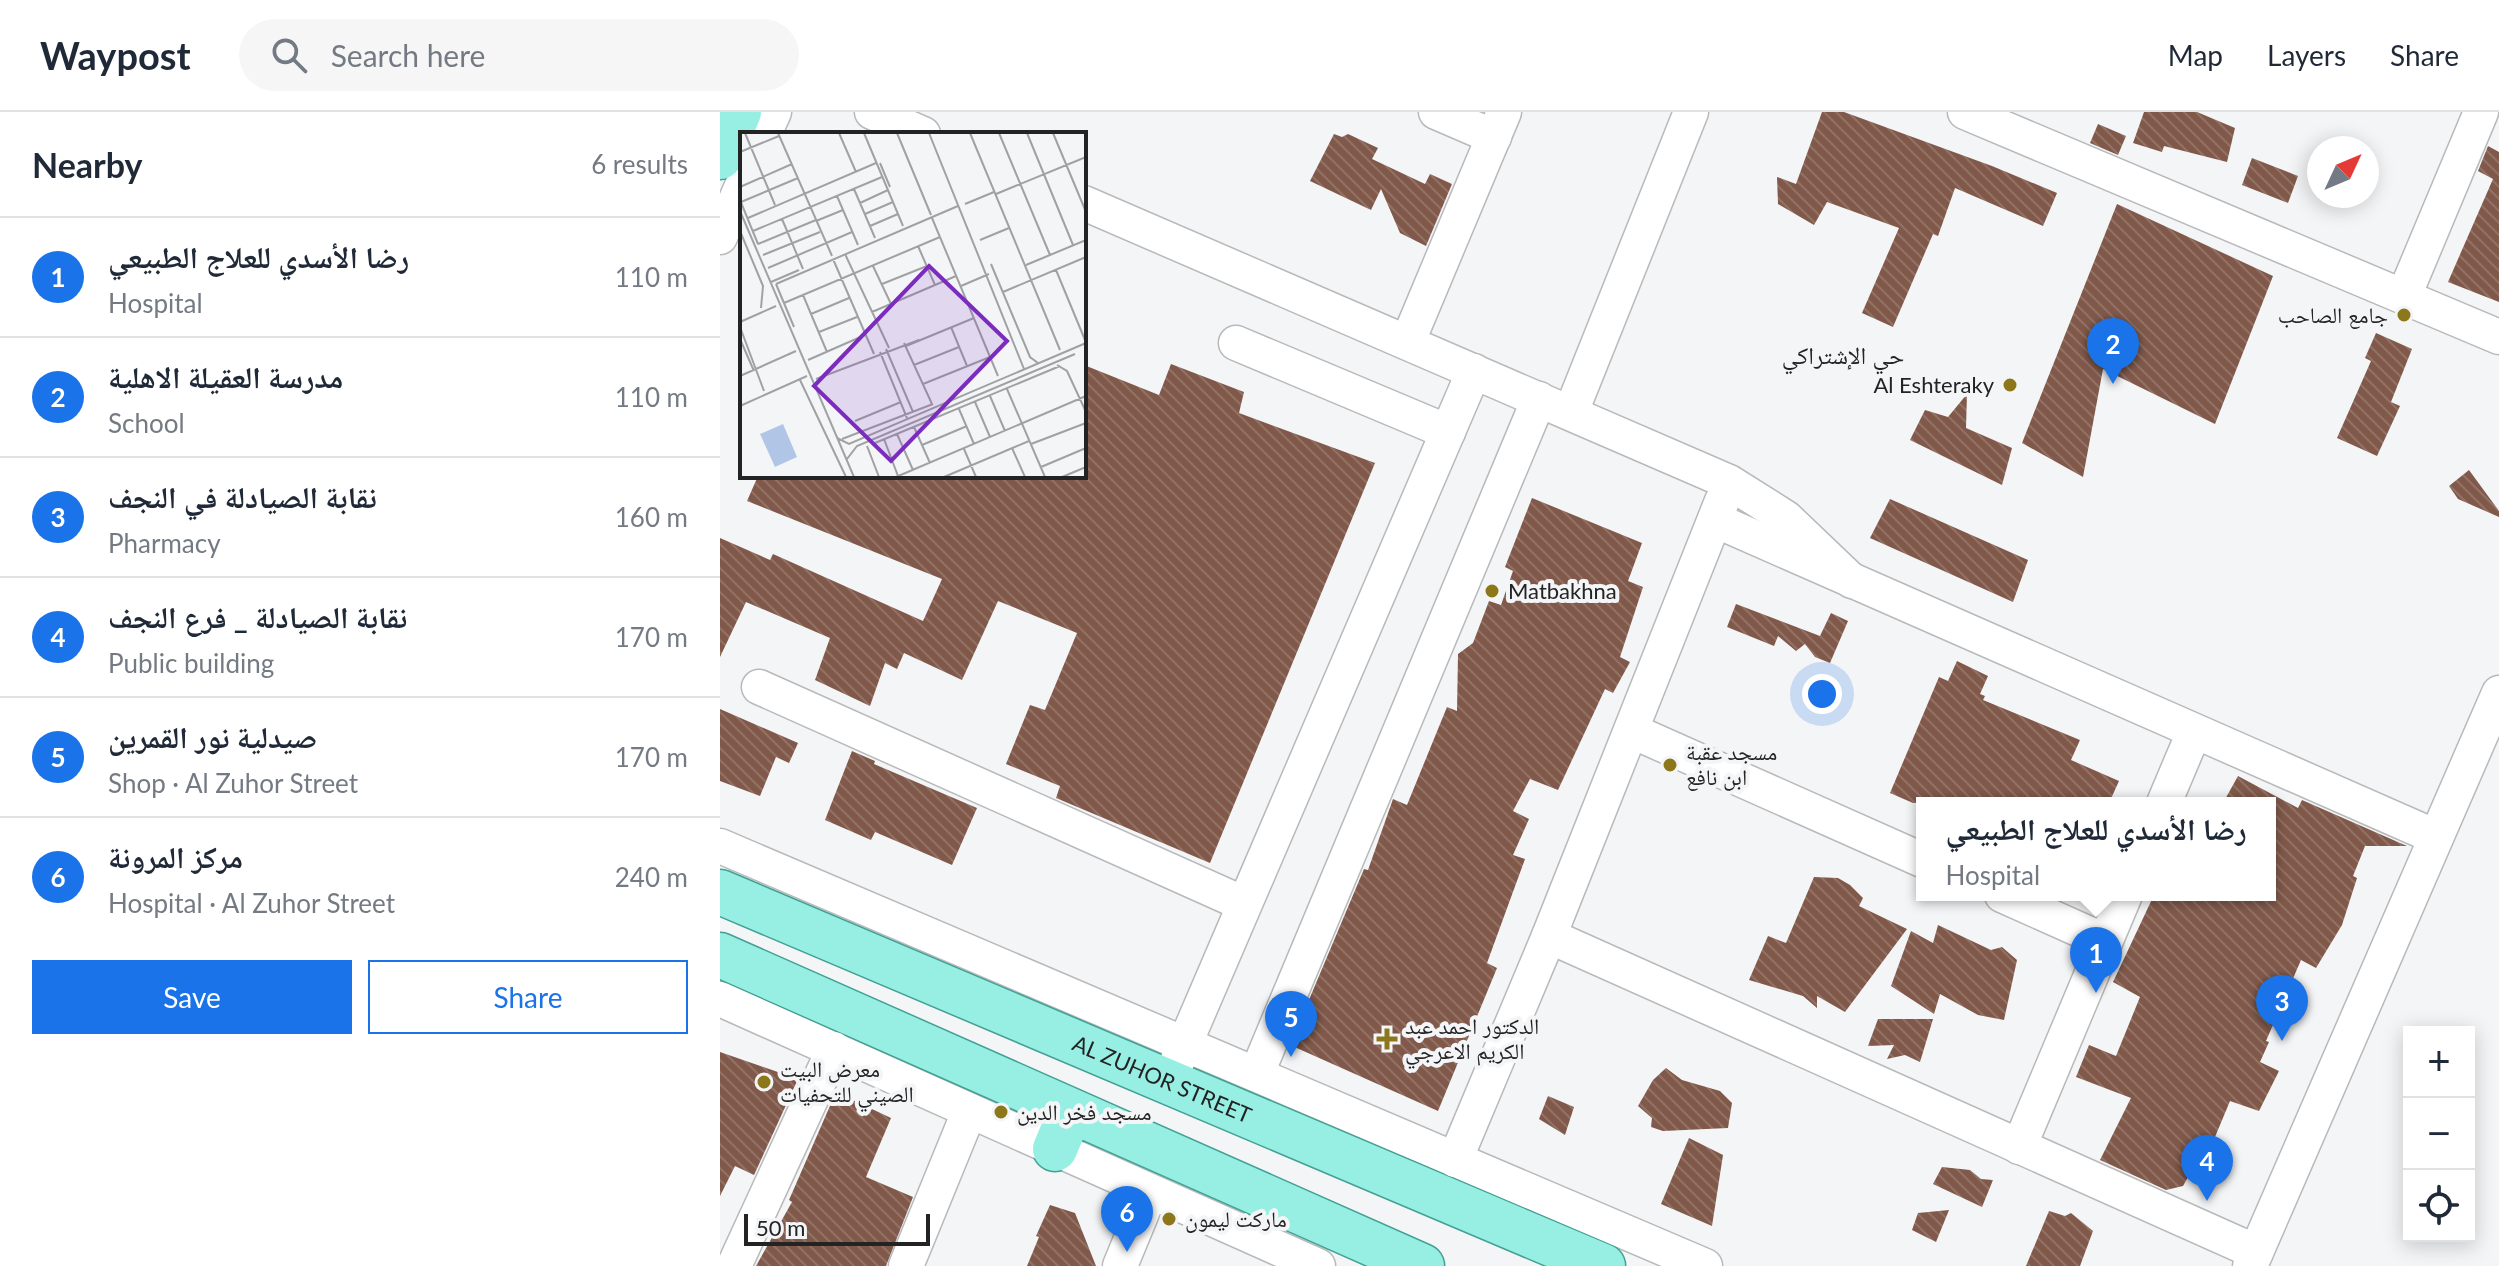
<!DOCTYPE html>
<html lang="en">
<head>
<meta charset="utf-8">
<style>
  :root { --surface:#fff; --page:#f6f6f7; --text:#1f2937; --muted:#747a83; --line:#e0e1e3; --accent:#1a73e8 }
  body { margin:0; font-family:Lato,"Noto Naskh Arabic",sans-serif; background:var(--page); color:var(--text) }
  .controls { position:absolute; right:24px; bottom:24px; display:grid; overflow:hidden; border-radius:0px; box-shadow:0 4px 20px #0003 }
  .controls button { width:72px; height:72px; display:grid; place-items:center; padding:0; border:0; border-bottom:2px solid var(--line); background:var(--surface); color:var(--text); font:40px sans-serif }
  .compass { position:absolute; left:1587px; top:24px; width:72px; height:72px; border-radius:50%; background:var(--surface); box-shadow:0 4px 20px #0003; rotate:46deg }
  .scale { position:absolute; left:24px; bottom:20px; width:186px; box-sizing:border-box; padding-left:8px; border:4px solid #232324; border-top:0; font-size:22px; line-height:28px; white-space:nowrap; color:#232324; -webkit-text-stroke:6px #f4f5f7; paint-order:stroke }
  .you { position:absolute; left:1102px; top:582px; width:28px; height:28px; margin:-20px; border:6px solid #fff; border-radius:50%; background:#1a73e8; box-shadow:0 0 0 12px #1a73e833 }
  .badge { display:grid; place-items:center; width:52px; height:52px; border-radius:50%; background:var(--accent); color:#fff; font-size:26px; font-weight:700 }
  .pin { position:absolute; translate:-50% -66px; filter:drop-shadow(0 2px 4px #0008) }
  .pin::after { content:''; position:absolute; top:42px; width:28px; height:24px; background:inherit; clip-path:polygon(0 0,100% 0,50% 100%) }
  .popup { position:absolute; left:1196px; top:685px; width:360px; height:104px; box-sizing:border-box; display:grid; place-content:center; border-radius:0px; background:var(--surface); filter:drop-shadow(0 2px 6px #0005); font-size:26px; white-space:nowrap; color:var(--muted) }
  .popup b { font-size:30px; color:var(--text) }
  .popup::after { content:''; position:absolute; left:50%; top:100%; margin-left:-16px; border:16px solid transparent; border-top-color:var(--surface) }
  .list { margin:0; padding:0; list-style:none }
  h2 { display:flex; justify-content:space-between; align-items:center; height:104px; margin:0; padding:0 32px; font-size:34px }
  h2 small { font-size:26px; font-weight:400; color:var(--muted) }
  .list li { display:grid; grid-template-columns:52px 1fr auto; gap:24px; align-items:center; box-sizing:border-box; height:120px; padding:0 32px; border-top:2px solid var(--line) }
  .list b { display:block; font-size:30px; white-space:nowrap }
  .list p { margin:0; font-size:26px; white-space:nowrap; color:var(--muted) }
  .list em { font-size:26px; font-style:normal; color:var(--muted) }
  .actions { display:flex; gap:16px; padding:24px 32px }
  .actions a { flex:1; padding:18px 0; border:2px solid var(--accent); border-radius:0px; text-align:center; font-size:28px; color:var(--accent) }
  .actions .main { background:var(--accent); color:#fff }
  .icon { flex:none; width:44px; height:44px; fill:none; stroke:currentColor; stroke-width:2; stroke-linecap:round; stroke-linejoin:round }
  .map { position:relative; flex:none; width:1779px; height:1154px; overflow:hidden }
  header { display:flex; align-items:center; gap:48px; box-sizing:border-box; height:112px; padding:0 40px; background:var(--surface); border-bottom:2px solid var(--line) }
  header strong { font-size:38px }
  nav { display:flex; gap:44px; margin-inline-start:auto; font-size:28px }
  .search { width:560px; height:72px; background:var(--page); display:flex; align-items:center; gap:20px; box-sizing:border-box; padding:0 28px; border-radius:44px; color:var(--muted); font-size:30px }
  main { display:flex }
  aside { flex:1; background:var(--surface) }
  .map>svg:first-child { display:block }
  .building { fill:url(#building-back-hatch) }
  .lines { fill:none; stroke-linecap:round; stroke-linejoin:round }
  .minor-casing { stroke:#b8b9bb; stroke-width:37 }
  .major-casing { stroke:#42a094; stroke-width:47 }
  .minor { stroke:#fff; stroke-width:34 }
  .major { stroke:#97efe3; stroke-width:44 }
  .poi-dot { fill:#8d771b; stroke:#f4f5f7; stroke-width:3 }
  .labels { text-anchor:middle; stroke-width:8; stroke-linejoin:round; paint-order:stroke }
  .poi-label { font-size:22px; fill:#232324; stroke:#f4f5f7; text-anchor:start }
  .street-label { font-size:22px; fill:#232324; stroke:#f4f5f7 }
  .neighbourhood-label { font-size:24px; fill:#232324; stroke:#f4f5f7 }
  .inset-road { fill:none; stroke:#a0a1a3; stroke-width:2 }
  .view { fill:#7b2cbf; fill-opacity:0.15; stroke:#7b2cbf; stroke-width:4 }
  .inset-edge { fill:none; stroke:#232324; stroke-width:4 }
</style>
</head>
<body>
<header>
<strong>Waypost</strong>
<div class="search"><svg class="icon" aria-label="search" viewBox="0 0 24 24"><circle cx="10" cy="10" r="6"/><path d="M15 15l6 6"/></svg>Search here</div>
<nav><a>Map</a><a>Layers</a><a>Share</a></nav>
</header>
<main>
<aside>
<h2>Nearby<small>6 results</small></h2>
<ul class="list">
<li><span class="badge">1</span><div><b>رضا الأسدي للعلاج الطبيعي</b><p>Hospital</p></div><em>110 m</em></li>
<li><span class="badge">2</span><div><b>مدرسة العقيلة الاهلية</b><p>School</p></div><em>110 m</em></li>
<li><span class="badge">3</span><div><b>نقابة الصيادلة في النجف</b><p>Pharmacy</p></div><em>160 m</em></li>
<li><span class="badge">4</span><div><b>نقابة الصيادلة _ فرع النجف</b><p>Public building</p></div><em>170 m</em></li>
<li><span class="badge">5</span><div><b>صيدلية نور القمرين</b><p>Shop · Al Zuhor Street</p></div><em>170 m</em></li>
<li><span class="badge">6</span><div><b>مركز المرونة</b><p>Hospital · Al Zuhor Street</p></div><em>240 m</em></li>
</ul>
<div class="actions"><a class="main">Save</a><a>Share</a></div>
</aside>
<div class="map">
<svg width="1779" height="1154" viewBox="0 0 1779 1154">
  <defs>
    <pattern id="building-back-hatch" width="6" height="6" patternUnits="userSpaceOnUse" patternTransform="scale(2)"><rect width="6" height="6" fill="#81594a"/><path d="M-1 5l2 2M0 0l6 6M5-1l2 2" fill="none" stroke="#907267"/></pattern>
  </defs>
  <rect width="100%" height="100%" fill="#f4f5f7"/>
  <g class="building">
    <path d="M1102,0H1124L1272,54L1337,81L1323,114L1235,76L1218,124L1213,122L1173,215L1142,201L1179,116L1107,90L1094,113L1058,92L1057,65L1076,72Z"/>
    <path d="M1424,0H1477L1515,16L1507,50L1444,34L1442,40L1413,31Z"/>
    <path d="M1378,12L1406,24L1398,43L1370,31Z"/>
    <path d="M614,22L622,25L628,22L658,36L652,47L705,72L710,62L732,72L706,134L680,121L661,77L651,98L590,69Z"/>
    <path d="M1768,34L1779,40V190L1728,170L1773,67L1758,59Z"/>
    <path d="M1532,46L1578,64L1568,91L1522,73Z"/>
    <path d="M1397,92L1553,164L1495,312L1383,257L1363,365L1302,331Z"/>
    <path d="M1656,221L1692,237L1671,290L1680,294L1657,344L1617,326L1651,249L1645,246Z"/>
    <path d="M451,252L524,280L519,301L655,351L490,751L336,686L340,674L286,652L310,593L325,598L357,521L278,489L242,568L184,541L177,557L165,551L150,594L95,568L110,526L26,490L0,545V426L50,448L53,442L203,509L222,467L27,389L38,364H364V253L439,283Z"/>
    <path d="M1247,282L1246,316L1292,336L1282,373L1190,328L1205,298L1228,305Z"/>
    <path d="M1749,358L1779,399V405L1738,387L1729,374Z"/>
    <path d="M812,386L922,431L908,469L923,475L900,545L910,550L893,581L885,577L838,678L810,667L793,699L809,707L793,743L805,747L767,851L777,856L718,999L570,933L644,757L648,758L673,687L687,693L727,595L737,599L738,542L753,531L769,489L781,493L793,459L785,455Z"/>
    <path d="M1170,387L1308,448L1293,490L1150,426Z"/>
    <path d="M1016,492L1100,524L1111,501L1128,509L1110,551L1095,545L1085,532L1076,539L1058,524L1054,534L1007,515Z"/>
    <path d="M1237,549L1268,564L1260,582L1265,584L1263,588L1360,628L1351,648L1399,669L1389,691H1193L1170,681L1219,565L1228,569Z"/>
    <path d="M0,597L78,631L69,651L56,645L40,684L0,669Z"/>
    <path d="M132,639L155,649L154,652L257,696L232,753L155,720L151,728L105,708Z"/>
    <path d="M1518,664L1578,696L1582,688L1687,734H1645L1633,764L1637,766L1622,813L1596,856L1581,848L1546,929L1549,930L1540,950L1559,959L1539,999L1510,989L1490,1037L1485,1035L1463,1074L1446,1078L1380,1048L1411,986L1356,965L1369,933L1396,944L1420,885L1393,870L1434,783H1550V691H1503Z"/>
    <path d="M1094,765L1118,766L1130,773L1143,786L1139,794L1187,817L1125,900L1097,884V896L1083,884L1029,868L1048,824L1066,831Z"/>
    <path d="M1218,813L1271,838L1282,835L1297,848L1284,908L1258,903L1220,882L1214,902L1171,874L1191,819L1213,831Z"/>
    <path d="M1158,907H1213L1200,950L1185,943L1167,947L1174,933L1148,934Z"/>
    <path d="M0,940L78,967L34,1063L15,1054L0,1084Z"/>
    <path d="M946,956L962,968L1000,979L1012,991L1008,1016L943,1019L931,1015L932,1006L918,994L933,968Z"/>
    <path d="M116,980L171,1006L146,1065L193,1085L166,1154H36L72,1090L69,1088Z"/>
    <path d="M828,984L854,995L845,1023L819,1007Z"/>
    <path d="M969,1026L1003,1043L992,1114L941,1092Z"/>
    <path d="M1222,1055L1250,1058L1261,1067L1273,1068L1262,1095L1213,1072Z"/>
    <path d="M330,1093L355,1101L376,1154H307L319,1125L316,1124Z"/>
    <path d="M1229,1098L1216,1130L1192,1118L1198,1101Z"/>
    <path d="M1329,1099L1345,1104L1351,1101L1373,1119L1360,1154H1306Z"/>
  </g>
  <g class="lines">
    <g class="minor-casing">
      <g id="minor">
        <path d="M152,0L203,22"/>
        <path d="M716,0L774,25"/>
        <path d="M1245,0L1779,225"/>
        <path d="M44,22L54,0"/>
        <path d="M364,91L1009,370L1066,406L1132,469"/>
        <path d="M0,125L22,74"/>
        <path d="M1684,184L1761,0"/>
        <path d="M688,229L784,0"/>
        <path d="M516,231L728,320"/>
        <path d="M851,300L971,0"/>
        <path d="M995,408L1716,725"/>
        <path d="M39,575L522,791"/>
        <path d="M912,619L1202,748"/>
        <path d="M1444,691L1474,620"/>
        <path d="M0,734L985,1154"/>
        <path d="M1282,783L1385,829"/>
        <path d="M829,824L1536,1140"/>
        <path d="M0,887L598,1154"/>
        <path d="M457,950L754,259"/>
        <path d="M537,961L819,287"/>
        <path d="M1299,1035L1405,783"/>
        <path d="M735,1048L829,824L1002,389"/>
        <path d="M14,1154L114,937"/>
        <path d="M186,1154L249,1000"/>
        <path d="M400,1154L430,1081"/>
        <path d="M1530,1154L1779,581"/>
      </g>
    </g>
    <g class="major-casing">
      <g id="major">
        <path d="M0,45L19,0"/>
        <path id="s1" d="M0,780L883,1154"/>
        <path d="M0,843L702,1154"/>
        <path d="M335,1037L350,1001"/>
      </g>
    </g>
    <use href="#minor" class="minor"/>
    <use href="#major" class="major"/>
  </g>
  <g class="poi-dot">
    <circle cx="1684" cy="203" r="8"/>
    <circle cx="1290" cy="273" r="8"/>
    <circle cx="772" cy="479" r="8"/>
    <circle cx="950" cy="653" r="8"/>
    <path d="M663 915h8v8h8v8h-8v8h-8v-8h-8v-8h8z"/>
    <circle cx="44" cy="970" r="8"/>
    <circle cx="281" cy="1000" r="8"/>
    <circle cx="449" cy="1107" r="8"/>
  </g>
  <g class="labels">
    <g class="poi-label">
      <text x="1668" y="211" text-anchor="end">جامع الصاحب</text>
      <text x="1274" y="281" text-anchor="end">Al Eshteraky</text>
      <text x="788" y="487">Matbakhna</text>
      <text x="966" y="648">مسجد عقبة<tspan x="966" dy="25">ابن نافع</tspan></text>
      <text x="685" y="922">الدكتور احمد عبد<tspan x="685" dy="25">الكريم الاعرجي</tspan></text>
      <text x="60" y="965">معرض البيت<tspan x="60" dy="25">الصيني للتحفيات</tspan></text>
      <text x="297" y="1008">مسجد فخر الدين</text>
      <text x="465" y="1115">ماركت ليمون</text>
    </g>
    <g class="street-label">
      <text dy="8" stroke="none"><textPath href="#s1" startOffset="480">AL ZUHOR STREET</textPath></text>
    </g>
    <g class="neighbourhood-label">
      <text x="1123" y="252">حي الإشتراكي</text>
    </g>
  </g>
  <g transform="translate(20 20)">
    <rect width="346" height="346" fill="#f4f5f7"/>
    <path d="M43,292L57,325L35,335L20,302Z" fill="#b1c6e6"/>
    <path class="inset-road" d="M5,1L35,73M38,1L92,124M99,1L116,40M124,1L163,94M157,1L191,83M189,1L284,237M230,1L320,218M259,1L310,123M287,1L333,113M313,1L346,80M0,20L39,4M140,31L150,55M0,55L52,32M114,57L135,106M256,62L346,25M97,64L118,113M0,68L18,112M1,70L58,46M120,71L148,58M225,72L254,60M0,79L114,345M125,82L153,70M8,86L136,31M192,86L258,244M42,87L63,137M76,89L103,78M130,94L158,82M0,99L23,154L21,176M13,99L142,45M240,108L269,96M18,112L76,88M178,114L195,153M105,122L149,216M23,123L80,100M93,127L134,222M251,132L290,225L298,231M286,133L346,108M133,134L151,172M28,136L112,100M316,138L345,208M31,150L59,138M36,152L54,195M36,152L218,74M142,152L187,134M221,154L249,142M263,160L346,125M63,163L87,220M44,171L200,105M132,180L216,144M71,182L109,166M0,190L36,174M0,195L24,259M211,195L227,234M79,200L117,185M0,207L14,239M164,211L192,272M166,214L234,186M146,217L173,280M140,220L167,286M68,228L125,203M174,233L219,215M317,233L327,239L346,280M0,244L56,219M76,247L179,208M60,248L106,345M183,252L250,225M267,257L305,345M250,264L265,299M235,270L250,305M0,274L67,244M219,277L234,312M115,289L161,270M174,295L190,331M157,302L173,338M97,306L109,312L346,211M102,307L193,272M144,307L158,344M135,311L320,234M291,312L346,291M182,313L227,294M127,314L139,345M272,316L285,345M224,317L236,345M107,327L117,314L335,222M301,335L346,316M156,345L346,264M204,345L289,309M322,345L346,335"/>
    <path class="view" d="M189,134L267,209L151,329L74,254Z"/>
    <rect width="346" height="346" class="inset-edge"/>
  </g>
</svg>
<div class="controls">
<button>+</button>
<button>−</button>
<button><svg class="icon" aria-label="locate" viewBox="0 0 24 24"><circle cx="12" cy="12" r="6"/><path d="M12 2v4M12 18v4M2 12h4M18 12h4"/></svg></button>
</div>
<svg class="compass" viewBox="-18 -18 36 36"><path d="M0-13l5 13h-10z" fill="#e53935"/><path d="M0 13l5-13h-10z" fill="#747a83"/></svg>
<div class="scale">50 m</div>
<div class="you"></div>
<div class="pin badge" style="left:1376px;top:881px">1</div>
<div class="popup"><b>رضا الأسدي للعلاج الطبيعي</b>Hospital</div>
<div class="pin badge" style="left:1393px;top:272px">2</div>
<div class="pin badge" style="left:1562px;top:929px">3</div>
<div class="pin badge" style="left:1487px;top:1089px">4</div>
<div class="pin badge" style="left:571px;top:945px">5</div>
<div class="pin badge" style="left:407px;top:1140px">6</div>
</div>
</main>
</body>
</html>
